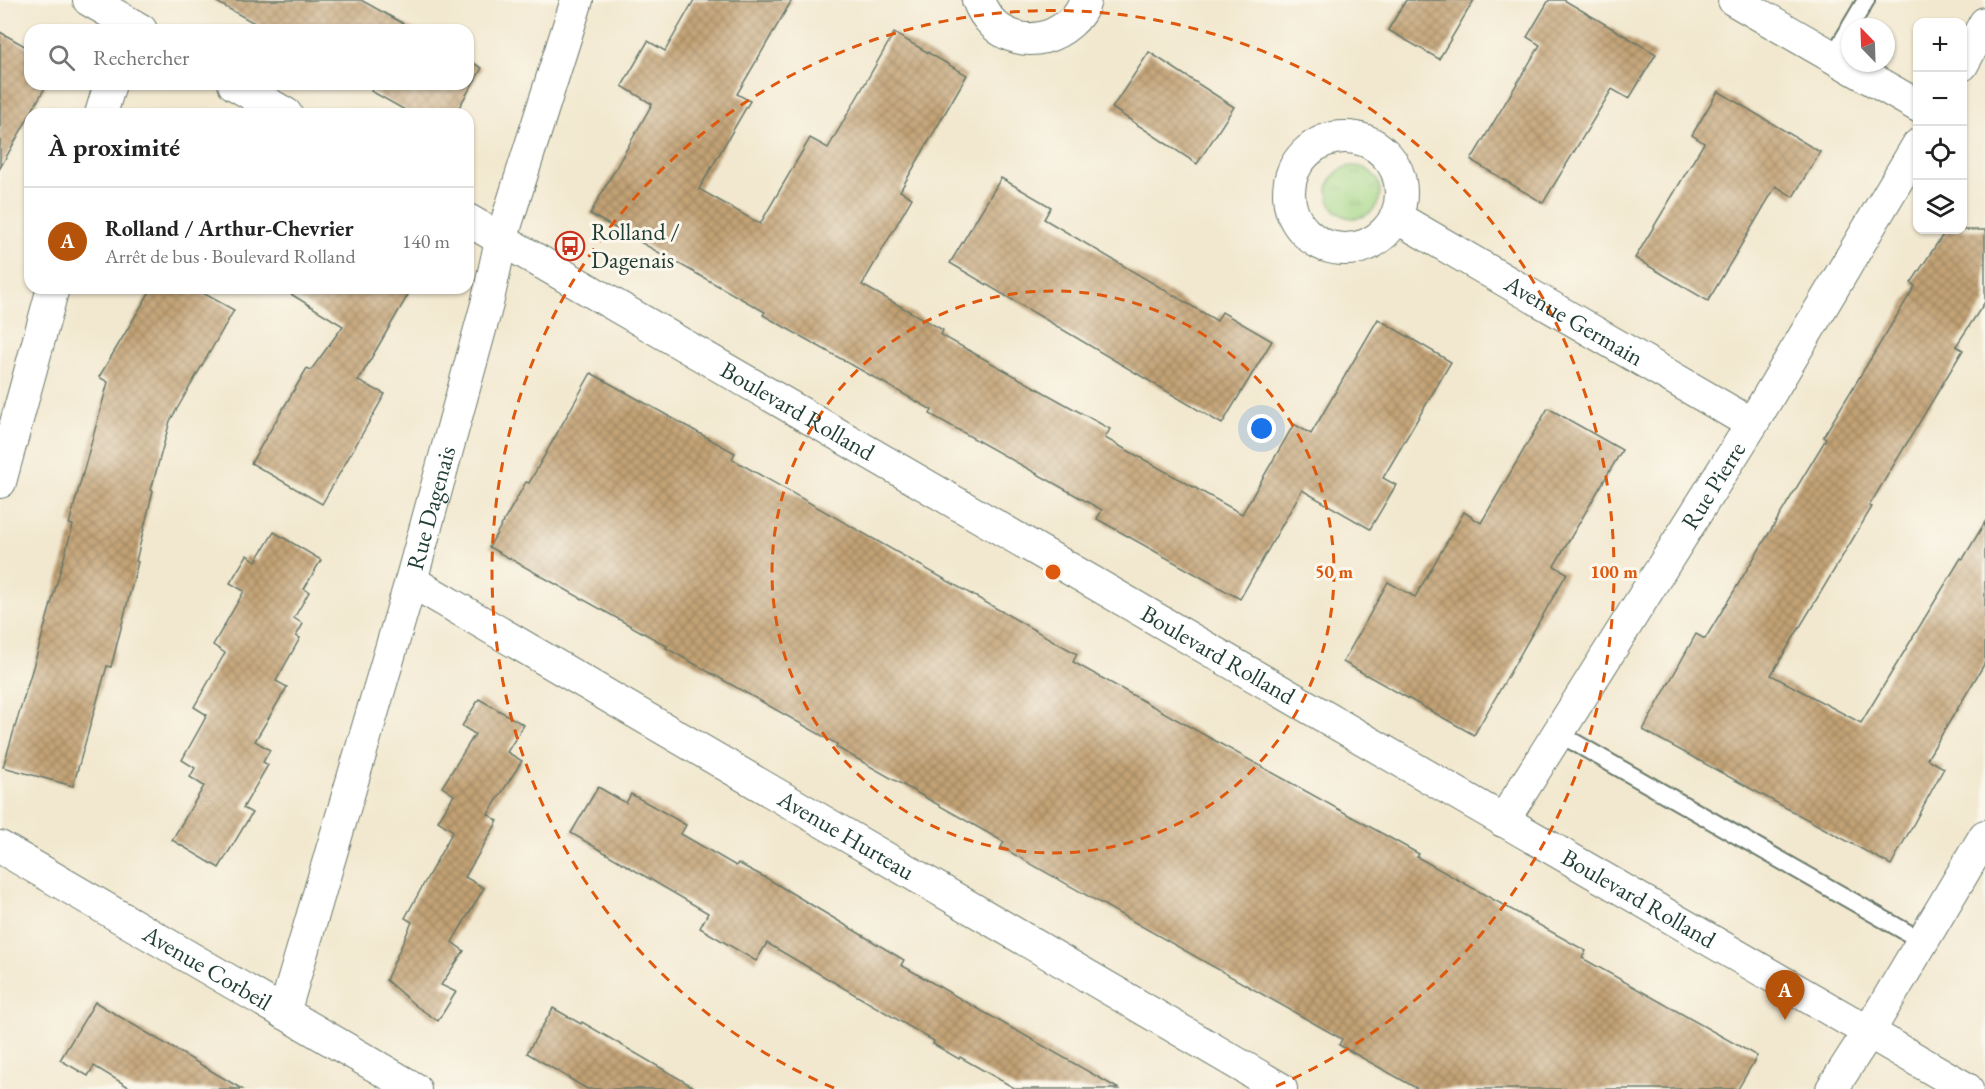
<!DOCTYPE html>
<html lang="fr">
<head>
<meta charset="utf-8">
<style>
  :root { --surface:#fff; --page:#f2f2f2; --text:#222; --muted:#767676; --line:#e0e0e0; --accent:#b45309 }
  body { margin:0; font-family:"EB Garamond",serif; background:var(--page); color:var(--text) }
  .controls { position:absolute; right:18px; top:18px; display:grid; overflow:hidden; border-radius:12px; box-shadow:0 2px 4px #0004 }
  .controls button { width:54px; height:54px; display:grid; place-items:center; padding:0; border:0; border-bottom:2px solid var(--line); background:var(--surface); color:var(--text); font:30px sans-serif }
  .compass { position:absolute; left:1841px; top:18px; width:54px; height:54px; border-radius:50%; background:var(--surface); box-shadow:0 2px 4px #0004; rotate:337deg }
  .you { position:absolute; left:1262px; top:429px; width:21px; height:21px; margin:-15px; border:4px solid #fff; border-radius:50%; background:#1a73e8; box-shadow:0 0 0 9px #1a73e833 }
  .badge { display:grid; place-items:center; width:39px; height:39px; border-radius:50%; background:var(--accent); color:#fff; font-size:20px; font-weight:700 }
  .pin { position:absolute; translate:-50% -50px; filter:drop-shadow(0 2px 3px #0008) }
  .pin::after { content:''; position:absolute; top:32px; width:21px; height:18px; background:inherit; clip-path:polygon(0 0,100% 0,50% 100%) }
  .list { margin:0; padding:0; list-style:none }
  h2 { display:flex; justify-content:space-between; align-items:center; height:78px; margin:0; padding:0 24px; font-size:26px }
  h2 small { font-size:20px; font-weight:400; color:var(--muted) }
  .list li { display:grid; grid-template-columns:39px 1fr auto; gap:18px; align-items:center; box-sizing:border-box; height:108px; padding:0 24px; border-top:2px solid var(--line) }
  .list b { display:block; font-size:22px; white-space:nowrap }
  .list p { margin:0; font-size:20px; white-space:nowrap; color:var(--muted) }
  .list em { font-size:20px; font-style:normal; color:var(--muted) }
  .icon { flex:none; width:33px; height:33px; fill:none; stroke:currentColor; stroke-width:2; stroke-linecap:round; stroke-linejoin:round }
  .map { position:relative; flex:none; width:1985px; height:1089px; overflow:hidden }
  .search { position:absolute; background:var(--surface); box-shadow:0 2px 4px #0004; left:24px; top:24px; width:450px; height:66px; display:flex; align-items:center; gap:15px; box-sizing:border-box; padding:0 21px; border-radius:18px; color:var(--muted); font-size:22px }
  .panel { position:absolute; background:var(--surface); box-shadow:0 2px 4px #0004; left:24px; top:108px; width:450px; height:186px; border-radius:18px }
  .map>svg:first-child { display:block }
  .grass { fill:url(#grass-tufts); stroke:#618a5c; stroke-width:1.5 }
  .building { fill:url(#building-cross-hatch) }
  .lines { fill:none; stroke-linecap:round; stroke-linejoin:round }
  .lane-casing { stroke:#69796a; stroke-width:20 }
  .street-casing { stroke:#69796a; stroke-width:34 }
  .lane { stroke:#fff; stroke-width:16 }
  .street { stroke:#fff; stroke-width:32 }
  .ring { fill:none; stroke:#de580e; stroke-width:3; stroke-dasharray:10 8 }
  .labels { text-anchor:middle; stroke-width:6; stroke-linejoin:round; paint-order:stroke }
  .poi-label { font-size:24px; fill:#1f3d34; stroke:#fbf7ec; text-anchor:start }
  .street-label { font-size:24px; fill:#1f3d34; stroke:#fbf7ec }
  .centre { fill:#de580e; stroke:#fbf7ec; stroke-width:3 }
  .ring-label { font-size:18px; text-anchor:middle; font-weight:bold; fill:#de580e; stroke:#fbf7ec; stroke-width:6; stroke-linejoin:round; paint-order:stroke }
</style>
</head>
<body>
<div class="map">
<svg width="1985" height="1089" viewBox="0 0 1985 1089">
  <defs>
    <pattern id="grass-tufts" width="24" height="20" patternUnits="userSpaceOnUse" patternTransform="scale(1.5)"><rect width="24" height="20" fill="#a3d685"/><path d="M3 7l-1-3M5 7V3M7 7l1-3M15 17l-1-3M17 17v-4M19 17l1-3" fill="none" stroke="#84af6e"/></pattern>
    <pattern id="building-cross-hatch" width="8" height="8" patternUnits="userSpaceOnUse" patternTransform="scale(1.5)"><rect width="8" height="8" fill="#c3a275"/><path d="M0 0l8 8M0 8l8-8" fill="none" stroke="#9e8561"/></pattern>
  </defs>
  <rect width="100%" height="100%" fill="#fbf7ec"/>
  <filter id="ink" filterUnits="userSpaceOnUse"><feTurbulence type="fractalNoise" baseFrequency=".0167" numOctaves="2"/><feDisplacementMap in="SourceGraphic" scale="12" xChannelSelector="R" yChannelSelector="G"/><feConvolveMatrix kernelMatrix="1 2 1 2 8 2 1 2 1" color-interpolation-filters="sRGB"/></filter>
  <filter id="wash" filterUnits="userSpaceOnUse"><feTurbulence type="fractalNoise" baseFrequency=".008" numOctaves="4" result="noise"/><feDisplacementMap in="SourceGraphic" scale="24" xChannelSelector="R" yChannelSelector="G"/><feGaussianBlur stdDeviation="1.35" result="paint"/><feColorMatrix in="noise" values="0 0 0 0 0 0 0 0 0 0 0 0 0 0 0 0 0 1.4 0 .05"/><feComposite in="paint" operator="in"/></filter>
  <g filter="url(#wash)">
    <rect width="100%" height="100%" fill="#f2e8cf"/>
    <circle class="grass" cx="1354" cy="192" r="26"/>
    <g id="blocks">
      <g class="building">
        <path d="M213,0H361L415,30H267Z"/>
        <path d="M694,0H792L737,94L750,101L699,189L760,224L810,138L828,148L894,33L967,75L900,191L912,198L862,285L943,330L941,335L1110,429L1105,438L1242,514L1294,424L1311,434L1378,319L1451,362L1383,478L1396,485L1370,529L1302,490L1240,599L1097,519L1102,510L930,414L932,410L763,315L765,312L590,214L652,104L622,86L648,41L665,51Z"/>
        <path d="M1406,0H1474L1439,59L1388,30Z"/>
        <path d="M1549,0H1564L1656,54L1629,99L1612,89L1543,203L1471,160L1540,45L1527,37Z"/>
        <path d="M0,32L30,49V84H47L0,168Z"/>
        <path d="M1149,52L1234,107L1197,164L1112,108Z"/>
        <path d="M468,60L482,68L455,114H412L371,91L375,84H468Z"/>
        <path d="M1718,91L1820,152L1793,197L1776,186L1708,301L1635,258L1704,143L1692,135Z"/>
        <path d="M1001,178L1051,207L1044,219L1217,321L1222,312L1272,341L1222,424L950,263Z"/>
        <path d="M1946,230H1985V302L1956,346L1963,350L1869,506L1872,507L1771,675L1861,723L1961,558L1963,559L1985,522V663L1927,759L1944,768L1891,865L1643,730L1696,634L1705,639L1826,439L1823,437L1915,286L1911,283Z"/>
        <path d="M152,288H194L234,310L170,421L151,490L153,491L136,561L138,562L111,667L107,666L73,786L3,767L39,647L73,525L69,524L108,382L99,377Z"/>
        <path d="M281,288H412L358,381L385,394L322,504L251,463L307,368L311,370L343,326Z"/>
        <path d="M591,373L735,453L732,459L1077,654L1073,662L1419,854L1417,857L1586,951L1582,958L1757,1056L1738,1089H1418L1339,1045L1342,1039L1001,847L1004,842L836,747L837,744L666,648L667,646L489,547L526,482L529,483Z"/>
        <path d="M1548,408L1622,450L1554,566L1567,573L1474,735L1343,662L1388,582L1415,597L1464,512L1481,523Z"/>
        <path d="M274,532L321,560L304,589L309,592L294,618L303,624L296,636L300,638L276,681L287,687L255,741L270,750L263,762L268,765L243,808L252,813L219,868L172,840L204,786L190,777L195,768L182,760L207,715L194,707L225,653L213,645L244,591L230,583L247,555L256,561Z"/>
        <path d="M479,699L524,725L507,752L522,761L488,814L498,821L465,877L484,888L452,942L464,951L441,985L456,992L438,1021L416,1006L386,980L412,922L405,918L453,831L438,821L454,795L442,787L475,734L462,726Z"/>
        <path d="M598,787L626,803L631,794L658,809L686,825L681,834L736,866L738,863L768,879L904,960L901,965L1119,1089H1016L960,1057L959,1059L933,1044L934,1041L767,943L756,961L700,928L708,913L571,833Z"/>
        <path d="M95,1002L149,1034L242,1089H132L94,1066L88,1076L60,1060Z"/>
        <path d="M553,1008L581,1024L582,1022L697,1089H587L527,1053Z"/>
      </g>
    </g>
  </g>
  <g filter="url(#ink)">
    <use href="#blocks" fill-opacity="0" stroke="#69796a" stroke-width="1.5"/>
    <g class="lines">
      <g class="lane-casing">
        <g id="lane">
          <path d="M1850,27L1866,0"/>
          <path d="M1833,56L1850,28"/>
          <path d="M1558,733L1922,941"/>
        </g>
      </g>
      <g class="street-casing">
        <g id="street">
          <path d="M89,0L141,30"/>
          <path d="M978,0C993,40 1037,52 1070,23C1076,18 1083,9 1085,0"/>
          <path d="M1734,0L1918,106"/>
          <path d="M1962,65L1985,23"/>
          <path d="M234,84L286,114"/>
          <path d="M101,114L110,84"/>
          <circle cx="1345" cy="193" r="56"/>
          <path id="s1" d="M1396,217L1752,424"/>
          <path id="s2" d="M468,220L1967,1089"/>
          <path d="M0,482L53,288"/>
          <path id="s3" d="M411,581L1281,1089"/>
          <path id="s4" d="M1503,821L1752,424L1918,145"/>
          <path id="s5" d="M0,847L415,1089"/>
          <path id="s6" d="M284,1013L411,581L487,304L501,240L577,0"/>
          <path d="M1832,1089L1868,1033L1985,836"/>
        </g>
      </g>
      <use href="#lane" class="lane"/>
      <use href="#street" class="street"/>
    </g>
  </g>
  <g class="ring">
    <circle cx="1053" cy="572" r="281"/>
    <path d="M834 1088A561 561 0 1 1 1272 1088"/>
  </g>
  <defs>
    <g id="bus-ring" transform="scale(1.5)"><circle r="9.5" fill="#fbf7ec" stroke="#c8321e" stroke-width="1.5"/><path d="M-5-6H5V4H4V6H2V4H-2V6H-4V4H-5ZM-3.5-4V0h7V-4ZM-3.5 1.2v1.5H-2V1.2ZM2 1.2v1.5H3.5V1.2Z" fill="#c8321e"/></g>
  </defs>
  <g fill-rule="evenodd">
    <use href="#bus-ring" x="570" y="246"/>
  </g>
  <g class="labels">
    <g class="poi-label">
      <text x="591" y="240">Rolland /<tspan x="591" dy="28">Dagenais</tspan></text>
    </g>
    <g class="street-label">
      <text dy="8" stroke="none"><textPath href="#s1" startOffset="206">Avenue Germain</textPath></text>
      <text dy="8" stroke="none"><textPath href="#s2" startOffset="381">Boulevard Rolland</textPath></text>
      <text dy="8" stroke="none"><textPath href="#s4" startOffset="396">Rue Pierre</textPath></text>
      <text dy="8" stroke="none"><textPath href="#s6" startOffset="526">Rue Dagenais</textPath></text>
      <text dy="8" stroke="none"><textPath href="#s2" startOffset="867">Boulevard Rolland</textPath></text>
      <text dy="8" stroke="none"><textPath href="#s3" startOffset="504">Avenue Hurteau</textPath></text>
      <text dy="8" stroke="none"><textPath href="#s2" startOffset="1353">Boulevard Rolland</textPath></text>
      <text dy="8" stroke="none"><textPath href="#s5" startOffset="240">Avenue Corbeil</textPath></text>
    </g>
  </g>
  <circle cx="1053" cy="572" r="9" class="centre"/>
  <g class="ring-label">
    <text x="1334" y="578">50 m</text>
    <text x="1614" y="578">100 m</text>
  </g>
</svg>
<div class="controls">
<button>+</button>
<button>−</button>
<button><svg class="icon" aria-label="locate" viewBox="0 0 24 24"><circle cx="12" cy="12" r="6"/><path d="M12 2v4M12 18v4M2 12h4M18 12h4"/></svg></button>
<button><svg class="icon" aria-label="layers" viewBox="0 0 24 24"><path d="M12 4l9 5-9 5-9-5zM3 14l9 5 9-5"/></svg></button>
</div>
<svg class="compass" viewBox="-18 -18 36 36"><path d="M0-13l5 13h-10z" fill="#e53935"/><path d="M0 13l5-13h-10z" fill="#767676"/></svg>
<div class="you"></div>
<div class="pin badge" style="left:1785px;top:1020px">A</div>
<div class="search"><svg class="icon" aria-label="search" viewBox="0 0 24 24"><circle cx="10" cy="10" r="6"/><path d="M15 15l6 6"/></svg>Rechercher</div>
<section class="panel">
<h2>À proximité<small></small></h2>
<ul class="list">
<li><span class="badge">A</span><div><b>Rolland / Arthur-Chevrier</b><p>Arrêt de bus · Boulevard Rolland</p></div><em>140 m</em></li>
</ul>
</section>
</div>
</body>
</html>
